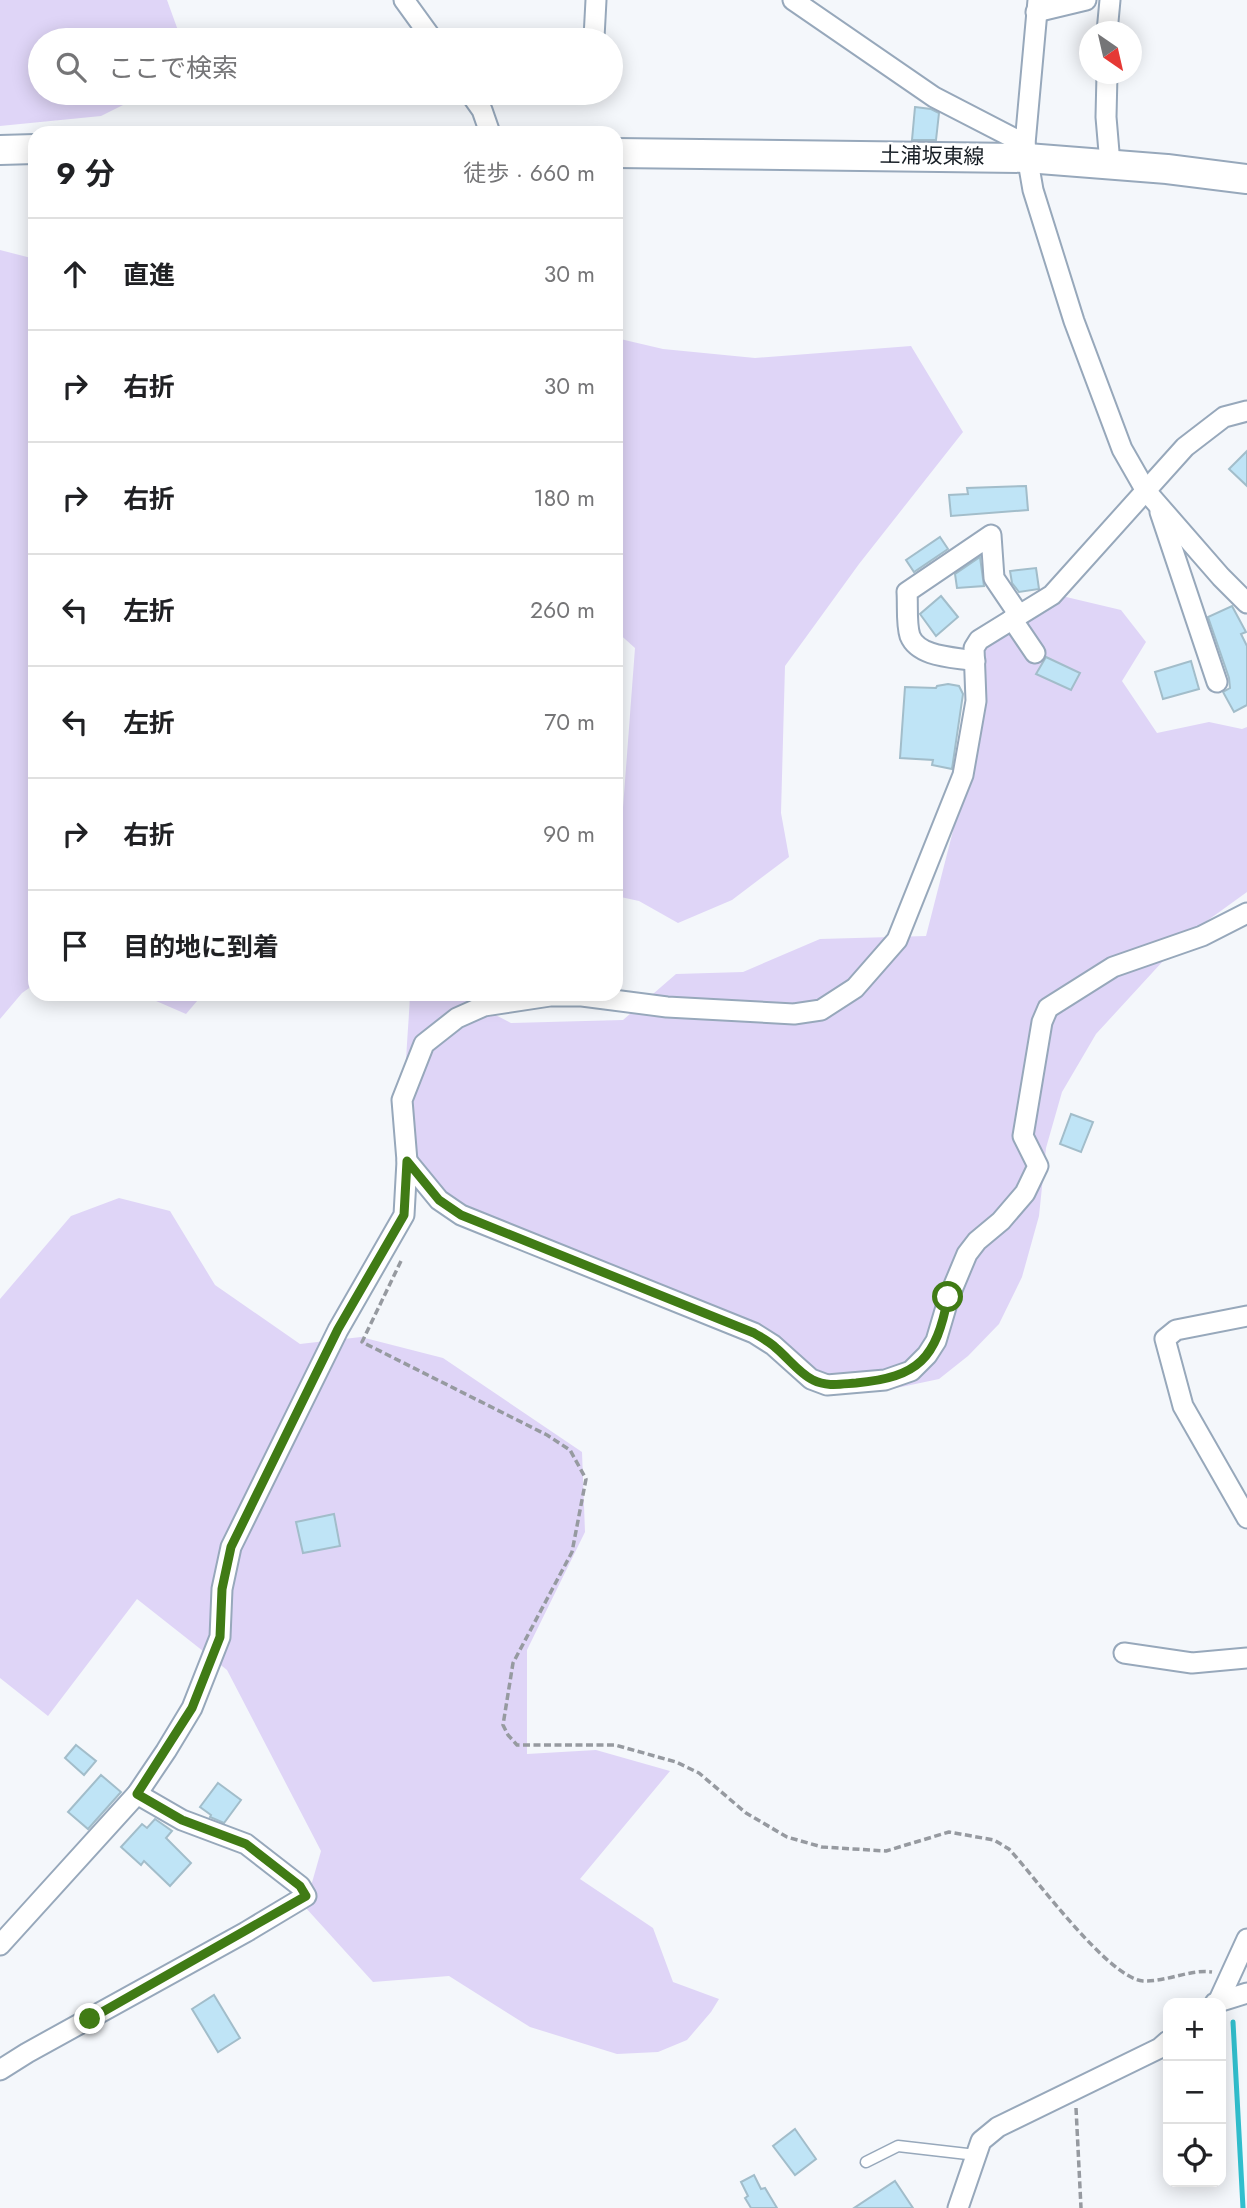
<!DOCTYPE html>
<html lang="ja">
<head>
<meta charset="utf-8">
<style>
  :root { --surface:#fff; --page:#f6f6f6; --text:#202124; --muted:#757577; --line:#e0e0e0 }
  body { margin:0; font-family:Jost,"Noto Sans JP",sans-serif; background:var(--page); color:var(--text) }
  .controls { position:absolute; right:21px; bottom:21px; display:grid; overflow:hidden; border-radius:14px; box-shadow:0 4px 18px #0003 }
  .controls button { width:63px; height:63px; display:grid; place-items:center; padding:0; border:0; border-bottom:2px solid var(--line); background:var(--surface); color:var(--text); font:35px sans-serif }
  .compass { position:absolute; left:1079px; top:21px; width:63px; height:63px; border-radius:50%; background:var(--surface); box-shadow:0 4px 18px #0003; rotate:146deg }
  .stop { position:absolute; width:21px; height:21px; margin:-16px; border:5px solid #407b15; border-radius:50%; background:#fff }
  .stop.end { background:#407b15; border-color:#fff; box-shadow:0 2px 7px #0008 }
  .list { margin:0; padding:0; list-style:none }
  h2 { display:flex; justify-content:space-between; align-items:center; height:91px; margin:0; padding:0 28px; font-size:30px }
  h2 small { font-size:23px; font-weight:400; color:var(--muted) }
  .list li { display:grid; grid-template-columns:46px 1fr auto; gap:21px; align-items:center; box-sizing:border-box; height:112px; padding:0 28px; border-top:2px solid var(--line) }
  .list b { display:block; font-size:26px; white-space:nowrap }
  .list em { font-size:23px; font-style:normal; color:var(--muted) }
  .icon { flex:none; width:38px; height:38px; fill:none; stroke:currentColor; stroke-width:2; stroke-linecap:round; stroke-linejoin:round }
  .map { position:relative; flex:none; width:1247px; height:2208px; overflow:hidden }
  .search { position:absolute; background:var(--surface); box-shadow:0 4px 18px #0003; left:28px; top:28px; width:595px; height:77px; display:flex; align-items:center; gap:18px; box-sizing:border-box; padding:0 24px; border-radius:38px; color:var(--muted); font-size:26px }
  .panel { position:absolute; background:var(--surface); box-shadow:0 4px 18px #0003; left:28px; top:126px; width:595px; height:875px; border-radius:21px }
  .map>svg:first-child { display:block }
  .green { fill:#dfd5f7 }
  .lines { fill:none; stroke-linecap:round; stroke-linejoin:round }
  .stream { stroke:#31bfce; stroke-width:5 }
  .building { fill:#bfe4f6; stroke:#a2bdca; stroke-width:2 }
  .lane-casing { stroke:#97a8bb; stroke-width:13 }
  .street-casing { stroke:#97a8bb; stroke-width:23 }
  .secondary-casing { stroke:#97a8bb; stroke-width:32 }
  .path { stroke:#969aa0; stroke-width:3.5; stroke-dasharray:7 3.5; stroke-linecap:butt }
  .lane { stroke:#fff; stroke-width:10 }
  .street { stroke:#fff; stroke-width:19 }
  .secondary { stroke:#fff; stroke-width:28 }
  .route { stroke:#407b15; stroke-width:9 }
  .labels { text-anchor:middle; stroke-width:5; stroke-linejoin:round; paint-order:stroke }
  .street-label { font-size:21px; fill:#161d24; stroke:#fff }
</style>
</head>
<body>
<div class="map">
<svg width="1247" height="2208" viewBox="0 0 1247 2208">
  <rect width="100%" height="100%" fill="#f4f7fb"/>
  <g class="green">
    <path d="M0,0H167L180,36L178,40H40V93H147L101,116L0,126Z"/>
    <path d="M0,250L35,259V984L22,993L0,1019Z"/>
    <path d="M616,338L663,349L755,358L911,346L963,432L859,564L785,666L781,813L789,857L732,900L678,923L639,901L616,896V813L622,821L635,648L616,631Z"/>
    <path d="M1062,596L1121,610L1146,642L1122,681L1157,733L1209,722L1242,729L1247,727V892L1186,936L1096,1034L1062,1092L1046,1148L1039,1216L1022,1277L999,1324L968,1356L939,1379L887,1390L839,1382L460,1207C443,1193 426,1180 414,1161C397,1133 409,1030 410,994H455L511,1023L623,1020L676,974L743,972L820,939L926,936L955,823L974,770L985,699L984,648Z"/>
    <path d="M140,994H203L186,1014Z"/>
    <path d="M119,1198L170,1211L215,1285L300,1344L361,1337L443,1358L582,1452L585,1532L527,1650V1754L596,1750L670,1771L580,1879L653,1928L673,1982L719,1999L711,2012L687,2040L658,2052L617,2054L530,2027L449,1976L373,1982L305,1907L321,1851L227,1670L137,1599L48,1716L0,1678V1299L71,1216Z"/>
  </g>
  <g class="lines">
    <path class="stream" d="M1233,2022L1243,2208"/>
  </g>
  <g class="building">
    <path d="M915,107L931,109L939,113L936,140H912Z"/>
    <path d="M1247,451V486L1229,469Z"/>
    <path d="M1026,486L1028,510L951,516L949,495L968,494L967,488Z"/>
    <path d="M940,537L948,549L914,572L906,560Z"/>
    <path d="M980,557L984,586L957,588L955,574Z"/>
    <path d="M1036,568L1039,589L1019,592L1012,583L1010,571Z"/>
    <path d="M941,596L958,617L936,636L920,614Z"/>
    <path d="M1232,606L1246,632L1241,634L1247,646V705L1234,712L1223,692L1230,688L1229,678L1208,617Z"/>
    <path d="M1046,657L1080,673L1071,690L1036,674Z"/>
    <path d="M1191,661L1199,689L1163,699L1155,672Z"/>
    <path d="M948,684L959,686L963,694L952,769L932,765L933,760L900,758L905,687L936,688L937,686Z"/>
    <path d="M1071,1114L1093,1122L1081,1152L1060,1144Z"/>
    <path d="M334,1514L340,1546L303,1553L296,1522Z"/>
    <path d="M76,1745L96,1761L84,1775L65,1758Z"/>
    <path d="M101,1775L121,1792L88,1829L68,1812Z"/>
    <path d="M218,1783L241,1800L224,1823L210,1817L211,1815L200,1807Z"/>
    <path d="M155,1819L172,1831L166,1838L191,1863L170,1886L144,1861L141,1865L121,1847L142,1824L147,1828Z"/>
    <path d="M214,1995L240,2038L218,2052L192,2009Z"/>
    <path d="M795,2129L816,2159L795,2175L773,2146Z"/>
    <path d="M754,2175L761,2189L765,2188L777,2208H751L745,2198L748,2196L741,2182Z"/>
    <path d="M895,2181L913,2208H854Z"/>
  </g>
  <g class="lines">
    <g class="lane-casing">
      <path id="lane" d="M866,2162L898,2146L976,2155"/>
    </g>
    <g class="street-casing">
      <g id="street">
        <path d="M404,0L433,40"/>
        <path d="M793,0L934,97L1025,144"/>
        <path d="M1038,0L1025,144L1033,190L1074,321L1122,449L1146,491L1221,577L1247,603"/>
        <path d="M1036,12L1086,0"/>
        <path d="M1107,32L1110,0"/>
        <path d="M594,38L596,0"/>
        <path d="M1107,74L1106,117L1110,164"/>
        <path d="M470,93L482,110L490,133"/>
        <path d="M1160,512L1217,682"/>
        <path d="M1012,619L1035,653"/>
        <path d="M975,661C956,657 919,658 910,636C906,624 908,605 907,592L991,535L994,578L1019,615"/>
        <path d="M407,1161L439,1200L461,1215L754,1333L773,1345L811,1379L827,1385L885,1380L911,1371L927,1355L936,1341L949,1297L967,1254L977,1241L1001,1221L1025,1193L1038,1166L1023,1136L1042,1022L1048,1008L1113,967L1202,936L1247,913"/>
        <path d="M1247,1316L1176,1330L1165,1339L1183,1406L1247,1518"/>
        <path d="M1124,1653L1192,1663L1247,1658"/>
        <path d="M0,1945L137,1794L166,1751L192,1708L220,1637L222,1589L231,1547L338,1330L404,1215L407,1161L402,1100L424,1044L457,1018L484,1006L550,996H582L667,1007L794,1014L821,1010L855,988L897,940L963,775L976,701L974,648L979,640L1052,595L1185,447L1224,417L1247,411"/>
        <path d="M1219,2000L1247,1939"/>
        <path d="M1215,2003L1247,1993"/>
        <path d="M0,2070L27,2053L246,1932L306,1896L300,1886L246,1844L182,1820L137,1794"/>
        <path d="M958,2208L981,2141L998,2127L1160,2048L1168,2041"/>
      </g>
    </g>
    <g class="secondary-casing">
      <g id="secondary">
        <path d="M0,150L35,149"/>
        <path d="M616,153L1027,158L1167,169L1247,179"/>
      </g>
    </g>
    <g class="path">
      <path d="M401,1261L362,1342L547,1435L570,1450L586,1479L572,1552L513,1663L503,1725L508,1735L517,1745H615L676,1762L699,1773L746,1813L787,1837L822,1847L886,1851L949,1832L994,1840L1009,1849C1035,1877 1108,1978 1143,1981C1166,1982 1190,1969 1212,1972"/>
      <path d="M1076,2108L1081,2208"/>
    </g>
    <use href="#lane" class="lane"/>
    <use href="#street" class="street"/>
    <use href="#secondary" class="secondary"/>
  </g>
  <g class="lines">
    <path class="route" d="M90,2019L306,1896L300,1886L246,1844L182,1820L137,1794L192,1708L220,1637L222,1589L231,1547L338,1329L404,1215L407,1161L439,1200L461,1215L754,1333C762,1338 770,1342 776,1348C788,1358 800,1374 813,1380C827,1387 841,1384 856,1383C919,1377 936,1359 948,1297"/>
  </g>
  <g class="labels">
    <g class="street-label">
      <text transform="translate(932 156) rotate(1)" y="7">土浦坂東線</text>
    </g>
  </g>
</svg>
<div class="controls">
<button>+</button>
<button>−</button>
<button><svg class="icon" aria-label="locate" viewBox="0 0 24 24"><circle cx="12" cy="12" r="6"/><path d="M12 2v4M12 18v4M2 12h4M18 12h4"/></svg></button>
</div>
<svg class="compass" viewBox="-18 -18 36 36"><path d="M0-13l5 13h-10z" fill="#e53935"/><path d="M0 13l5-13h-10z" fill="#757577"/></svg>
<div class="stop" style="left:948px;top:1297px"></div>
<div class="stop end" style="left:90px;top:2019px"></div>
<div class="search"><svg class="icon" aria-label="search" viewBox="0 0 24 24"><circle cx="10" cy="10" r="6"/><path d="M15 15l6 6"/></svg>ここで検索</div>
<section class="panel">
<h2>9 分<small>徒歩 · 660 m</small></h2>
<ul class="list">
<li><svg class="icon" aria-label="ahead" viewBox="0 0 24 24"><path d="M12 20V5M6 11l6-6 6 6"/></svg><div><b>直進</b></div><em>30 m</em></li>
<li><svg class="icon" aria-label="right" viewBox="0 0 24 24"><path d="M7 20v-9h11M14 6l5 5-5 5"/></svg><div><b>右折</b></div><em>30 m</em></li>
<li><svg class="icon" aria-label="right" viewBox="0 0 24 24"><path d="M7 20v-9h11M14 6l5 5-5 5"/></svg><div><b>右折</b></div><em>180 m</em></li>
<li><svg class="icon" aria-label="left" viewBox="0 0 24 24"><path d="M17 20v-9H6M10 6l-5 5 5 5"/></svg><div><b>左折</b></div><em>260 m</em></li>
<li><svg class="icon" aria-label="left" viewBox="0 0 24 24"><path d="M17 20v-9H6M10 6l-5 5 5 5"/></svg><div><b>左折</b></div><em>70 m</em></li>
<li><svg class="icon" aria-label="right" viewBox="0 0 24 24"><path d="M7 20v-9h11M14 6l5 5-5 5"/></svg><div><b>右折</b></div><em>90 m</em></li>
<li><svg class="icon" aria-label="arrive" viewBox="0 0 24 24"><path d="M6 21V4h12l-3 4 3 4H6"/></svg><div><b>目的地に到着</b></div></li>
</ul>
</section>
</div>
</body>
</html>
